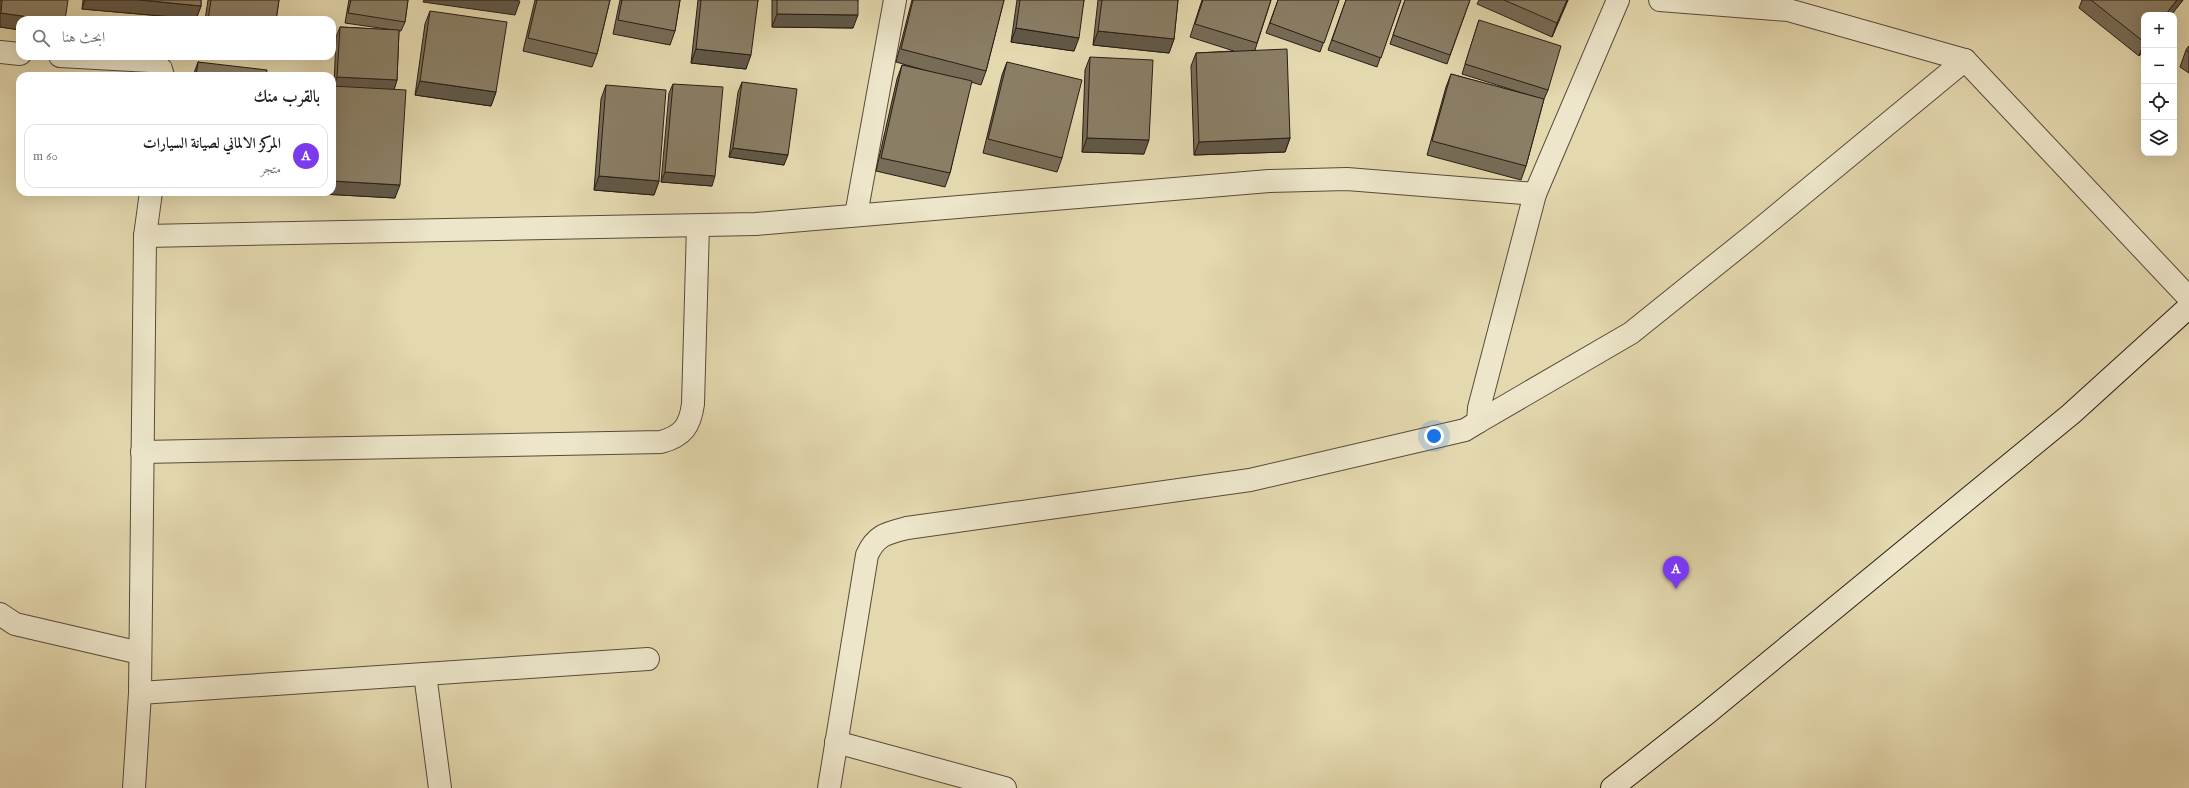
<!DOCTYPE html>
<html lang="ar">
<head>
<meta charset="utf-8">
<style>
  :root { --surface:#fff; --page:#f6f6f6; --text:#202124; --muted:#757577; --line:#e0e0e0; --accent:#7c3aed }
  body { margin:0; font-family:"IM FELL English",Amiri,serif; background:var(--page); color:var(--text); direction:rtl }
  .controls { position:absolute; right:12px; top:12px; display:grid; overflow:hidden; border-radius:8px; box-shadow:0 4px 16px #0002 }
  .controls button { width:36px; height:36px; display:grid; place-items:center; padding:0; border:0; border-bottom:1px solid var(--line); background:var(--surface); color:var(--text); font:20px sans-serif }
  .you { position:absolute; left:1434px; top:436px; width:14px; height:14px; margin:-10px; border:3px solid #fff; border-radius:50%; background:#1a73e8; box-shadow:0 0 0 6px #1a73e833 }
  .badge { display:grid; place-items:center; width:26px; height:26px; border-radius:50%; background:var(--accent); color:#fff; font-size:13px; font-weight:700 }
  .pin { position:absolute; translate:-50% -33px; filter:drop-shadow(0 1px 2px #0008) }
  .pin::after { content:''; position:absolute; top:21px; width:14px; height:12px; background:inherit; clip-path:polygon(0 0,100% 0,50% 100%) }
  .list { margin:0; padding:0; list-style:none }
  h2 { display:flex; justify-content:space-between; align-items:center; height:52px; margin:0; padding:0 16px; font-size:17px }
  h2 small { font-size:13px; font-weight:400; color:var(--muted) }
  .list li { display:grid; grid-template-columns:26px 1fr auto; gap:12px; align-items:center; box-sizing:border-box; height:64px; margin:0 8px 8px; padding:0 8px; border:1px solid var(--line); border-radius:12px }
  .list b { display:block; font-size:15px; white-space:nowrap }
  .list p { margin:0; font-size:13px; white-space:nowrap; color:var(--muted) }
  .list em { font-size:13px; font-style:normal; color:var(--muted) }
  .icon { flex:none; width:22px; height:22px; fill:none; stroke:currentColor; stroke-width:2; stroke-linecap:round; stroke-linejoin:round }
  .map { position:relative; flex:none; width:2189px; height:788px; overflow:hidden; direction:ltr }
  .search { position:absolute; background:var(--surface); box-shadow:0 4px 16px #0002; left:16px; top:16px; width:320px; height:44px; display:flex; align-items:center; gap:10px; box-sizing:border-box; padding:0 14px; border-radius:12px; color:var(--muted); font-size:15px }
  .panel { position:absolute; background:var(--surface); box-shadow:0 4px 16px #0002; left:16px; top:72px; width:320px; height:124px; border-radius:12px; direction:rtl }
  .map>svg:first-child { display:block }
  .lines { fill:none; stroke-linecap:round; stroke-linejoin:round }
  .street-casing { stroke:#584b3b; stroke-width:24 }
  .secondary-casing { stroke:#291c15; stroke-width:24 }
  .street { stroke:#ede6ca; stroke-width:22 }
  .secondary { stroke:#ede6ca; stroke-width:22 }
  .wall { fill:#776c57; stroke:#291c15 }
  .shaded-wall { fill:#615847; stroke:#291c15 }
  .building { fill:#8a7e65; stroke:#291c15 }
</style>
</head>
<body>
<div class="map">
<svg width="2189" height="788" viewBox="0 0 2189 788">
  <rect width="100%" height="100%" fill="#e4d8ae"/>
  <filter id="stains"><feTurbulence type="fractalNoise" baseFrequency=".005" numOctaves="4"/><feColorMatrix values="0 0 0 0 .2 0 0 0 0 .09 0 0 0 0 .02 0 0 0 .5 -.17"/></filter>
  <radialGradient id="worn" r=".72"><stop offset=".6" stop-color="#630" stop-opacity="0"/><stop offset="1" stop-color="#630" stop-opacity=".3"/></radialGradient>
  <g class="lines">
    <g class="street-casing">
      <g id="street">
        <path d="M1660,0L1788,10L1965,60L2189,298"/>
        <path d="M0,52L20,54"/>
        <path d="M60,56L150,61L161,69L163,76"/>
        <path d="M856,215L895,0"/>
        <path d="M145,236L756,224L1269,181L1347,179L1535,194"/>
        <path d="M1478,422L1631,333L1753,235L1965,60"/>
        <path d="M142,452L661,442C683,436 690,426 693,404L698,226"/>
        <path d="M0,614L15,624L140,653"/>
        <path d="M425,674L440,788"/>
        <path d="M140,693L648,659"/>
        <path d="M836,742L1005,788"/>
        <path d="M134,788L140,693L145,236L151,192"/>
        <path d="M829,788L867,555C876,535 887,533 907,528L1250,480L1465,430L1478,422L1479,408L1535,194L1618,0"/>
      </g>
    </g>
    <g class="secondary-casing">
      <path id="secondary" d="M1612,788L1706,714L2071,414L2189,307"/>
    </g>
    <use href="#street" class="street"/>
    <use href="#secondary" class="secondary"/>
  </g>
  <g class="wall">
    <path d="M0,0H68L20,20V30L0,27Z"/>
    <path d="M83,0H201V6L196,19L82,9Z"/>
    <path d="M208,0H279L276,20H205Z"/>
    <path d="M349,0H408L405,22L401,31H399L397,80L394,89L395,198L304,193V192H332L334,86L336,37L340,27L394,30L345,23Z"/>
    <path d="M535,0H610L597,54L592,67L523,51Z"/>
    <path d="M620,0H680L675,31L670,45L613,34Z"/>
    <path d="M698,0H758L746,69L691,63Z"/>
    <path d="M772,0H858L853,28L772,27Z"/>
    <path d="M912,0H1004L986,71L981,85L971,82L950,173L945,187L876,171L897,79L902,65L938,74L896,62Z"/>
    <path d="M1017,0H1084L1074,51L1011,42Z"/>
    <path d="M1098,0H1178L1174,39L1169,53L1093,45Z"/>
    <path d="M1202,0H1271L1255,50L1290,138L1285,152L1194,155L1191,66L1196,53L1234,51L1190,37Z"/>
    <path d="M1278,0H1339L1320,52L1266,33Z"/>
    <path d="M1346,0H1401L1377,67L1328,50Z"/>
    <path d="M1405,0H1470L1447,64L1390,44Z"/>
    <path d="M1479,0H1568L1552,37L1477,4Z"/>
    <path d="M2082,0H2183L2139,56L2079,8Z"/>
    <path d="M430,11L496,92L491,106L415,95L425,24Z"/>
    <path d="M1479,20L1548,90L1544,99L1526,166L1521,180L1427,155L1446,87L1451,74L1535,97L1462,74Z"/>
    <path d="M2189,46V73L2180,67L2186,50Z"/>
    <path d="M1090,57L1144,154L1082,152L1085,70Z"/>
    <path d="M198,62L266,76H193Z"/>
    <path d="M1007,62L1062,158L1057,172L983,153L1002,75Z"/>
    <path d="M742,82L784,165L729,157L738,92Z"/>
    <path d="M673,84L712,186L661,182L669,93Z"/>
    <path d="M606,85L659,181L654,195L594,190L601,99Z"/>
  </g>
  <g class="shaded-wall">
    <path d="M85,0H140L201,6L196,19L82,9Z"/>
    <path d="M424,0H514L520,1L515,15L423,2Z"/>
    <path d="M1567,0H1568L1552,37L1557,23Z"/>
    <path d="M2177,0H2183L2171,15H2165Z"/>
    <path d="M1,13L51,20H20V30L0,27V15Z"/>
    <path d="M777,14L858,15L853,28L772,27Z"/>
    <path d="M1016,28L1079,38L1074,51L1011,42Z"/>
    <path d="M1098,31L1174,39L1169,53L1093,45Z"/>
    <path d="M2144,42V50L2139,56Z"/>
    <path d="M696,49L751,55L746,69L691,63Z"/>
    <path d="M337,77L397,80L394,90L334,87Z"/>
    <path d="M420,81L496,92L491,106L415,95Z"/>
    <path d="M1087,138L1149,140L1144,154L1082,152Z"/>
    <path d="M1290,138L1285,152L1194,155L1199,142Z"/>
    <path d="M733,148L788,155L784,165L729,157Z"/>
    <path d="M665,172L715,176L712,186L661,182Z"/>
    <path d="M599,176L659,181L654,195L594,190Z"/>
    <path d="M332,181L400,185L395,198L304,193V192H332Z"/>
  </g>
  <g class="building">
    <path d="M2,0H68L65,20H51L1,13Z"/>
    <path d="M140,0H201V6Z"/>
    <path d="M211,0H279L276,20H208Z"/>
    <path d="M351,0H408L405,22L348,13Z"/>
    <path d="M537,0H610L597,54L528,38Z"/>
    <path d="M622,0H680L675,31L618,20Z"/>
    <path d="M701,0H758L751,55L696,49Z"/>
    <path d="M777,0H858V15L777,14Z"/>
    <path d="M913,0H1004L986,71L901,49Z"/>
    <path d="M1020,0H1084L1079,38L1016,28Z"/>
    <path d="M1102,0H1178L1174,39L1098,31Z"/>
    <path d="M1203,0H1271L1257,43L1195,24Z"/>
    <path d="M1278,0H1339L1324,43L1270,23Z"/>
    <path d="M1346,0H1401L1381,58L1332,40Z"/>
    <path d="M1405,0H1470L1450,55L1393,35Z"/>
    <path d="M1504,0H1567L1557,23Z"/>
    <path d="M2091,0H2177L2165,15H2144V42Z"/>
    <path d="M430,11L507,22L496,92L420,81Z"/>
    <path d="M1479,20L1561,46L1548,90L1465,64Z"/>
    <path d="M340,27L399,30L397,80L337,77Z"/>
    <path d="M2189,46V52L2186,50Z"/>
    <path d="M1287,49L1290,138L1199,142L1196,53Z"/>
    <path d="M1090,57L1153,60L1149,140L1087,138Z"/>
    <path d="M198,62L267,70L266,76H196Z"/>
    <path d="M1007,62L1082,80L1062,158L988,139Z"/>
    <path d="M902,65L972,81L950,173L881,158Z"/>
    <path d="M1451,74L1544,99L1526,166L1432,141Z"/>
    <path d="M742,82L797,89L788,155L733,148Z"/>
    <path d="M673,84L723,87L715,176L665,172Z"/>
    <path d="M606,85L666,90L659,181L599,176Z"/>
    <path d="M332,86L406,90L400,185L332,181Z"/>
  </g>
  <rect width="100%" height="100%" filter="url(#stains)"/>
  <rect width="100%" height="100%" fill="url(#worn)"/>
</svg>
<div class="controls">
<button>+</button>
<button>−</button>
<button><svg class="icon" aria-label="locate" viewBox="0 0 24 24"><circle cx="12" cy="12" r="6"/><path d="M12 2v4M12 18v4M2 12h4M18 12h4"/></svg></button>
<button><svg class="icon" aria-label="layers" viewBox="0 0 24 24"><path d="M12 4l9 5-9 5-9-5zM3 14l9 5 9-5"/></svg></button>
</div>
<div class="you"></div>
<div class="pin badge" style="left:1676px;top:589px">A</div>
<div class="search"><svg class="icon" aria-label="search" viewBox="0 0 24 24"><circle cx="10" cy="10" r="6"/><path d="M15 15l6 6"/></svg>ابحث هنا</div>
<section class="panel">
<h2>بالقرب منك<small></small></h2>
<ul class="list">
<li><span class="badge">A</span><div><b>المركز الالماني لصيانة السيارات</b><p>متجر</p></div><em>60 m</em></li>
</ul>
</section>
</div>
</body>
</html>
